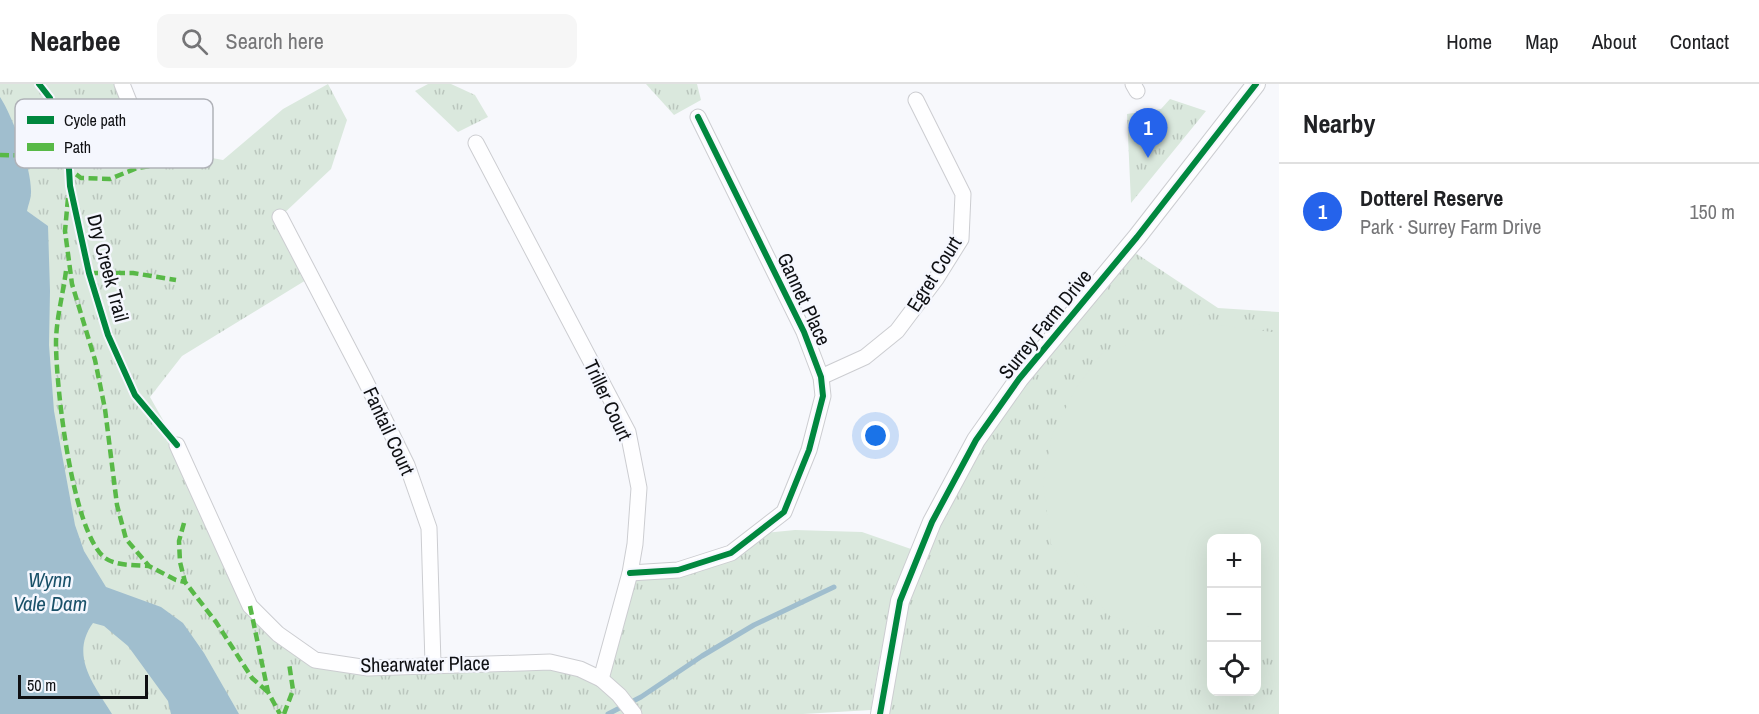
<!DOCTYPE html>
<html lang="en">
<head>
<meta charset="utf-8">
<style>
  :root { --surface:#fff; --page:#f6f6f6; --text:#202124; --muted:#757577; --line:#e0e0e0; --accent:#2563eb }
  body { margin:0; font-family:"Archivo Narrow",sans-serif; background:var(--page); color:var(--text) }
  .controls { position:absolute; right:18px; bottom:18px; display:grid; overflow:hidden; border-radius:12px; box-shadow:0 6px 24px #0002 }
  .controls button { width:54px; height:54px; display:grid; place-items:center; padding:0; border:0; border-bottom:2px solid var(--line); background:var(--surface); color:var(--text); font:30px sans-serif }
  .scale { position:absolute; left:18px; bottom:15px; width:130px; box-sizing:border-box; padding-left:6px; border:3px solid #0f1013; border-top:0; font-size:16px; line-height:21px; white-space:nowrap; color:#0f1013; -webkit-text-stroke:4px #f5f7fe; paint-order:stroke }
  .you { position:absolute; left:876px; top:352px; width:21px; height:21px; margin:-15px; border:4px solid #fff; border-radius:50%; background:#1a73e8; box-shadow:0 0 0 9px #1a73e833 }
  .badge { display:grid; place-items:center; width:39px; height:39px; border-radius:50%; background:var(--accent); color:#fff; font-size:20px; font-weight:700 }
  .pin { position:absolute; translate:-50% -50px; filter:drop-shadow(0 2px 3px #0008) }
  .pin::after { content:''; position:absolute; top:32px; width:21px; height:18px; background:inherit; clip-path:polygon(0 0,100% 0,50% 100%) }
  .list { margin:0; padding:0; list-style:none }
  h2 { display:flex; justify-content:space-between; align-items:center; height:78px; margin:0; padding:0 24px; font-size:26px }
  h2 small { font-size:20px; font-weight:400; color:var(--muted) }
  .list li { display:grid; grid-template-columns:39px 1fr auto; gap:18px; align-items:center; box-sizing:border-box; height:96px; padding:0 24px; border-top:2px solid var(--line) }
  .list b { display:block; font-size:22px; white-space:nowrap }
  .list p { margin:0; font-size:20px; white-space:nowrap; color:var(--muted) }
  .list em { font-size:20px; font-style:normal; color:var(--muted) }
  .icon { flex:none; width:33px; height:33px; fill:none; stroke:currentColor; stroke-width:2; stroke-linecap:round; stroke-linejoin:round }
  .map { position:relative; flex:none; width:1279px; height:630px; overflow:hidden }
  header { display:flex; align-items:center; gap:36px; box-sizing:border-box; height:84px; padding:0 30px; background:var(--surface); border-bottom:2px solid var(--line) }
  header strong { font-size:28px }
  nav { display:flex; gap:33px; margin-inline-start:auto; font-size:21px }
  .search { width:420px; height:54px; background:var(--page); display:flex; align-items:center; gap:15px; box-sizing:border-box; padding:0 21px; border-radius:12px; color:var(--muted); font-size:22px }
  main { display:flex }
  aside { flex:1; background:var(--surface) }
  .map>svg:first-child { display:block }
  .grass { fill:url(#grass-tufts); fill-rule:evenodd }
  .garden { fill:#dae8dd }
  .water { fill:#a0bece }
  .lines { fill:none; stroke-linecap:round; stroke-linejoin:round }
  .stream { stroke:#a0bece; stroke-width:5 }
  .minor-casing { stroke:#cccdd1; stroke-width:17 }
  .tertiary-casing { stroke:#cccdd1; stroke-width:20 }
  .minor { stroke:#fefeff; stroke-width:15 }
  .tertiary { stroke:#fefeff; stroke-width:18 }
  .quiet { stroke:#58b947; stroke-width:4.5; stroke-dasharray:9 4.5; stroke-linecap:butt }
  .cycleway-casing { stroke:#f5f7fe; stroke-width:10 }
  .cycleway { stroke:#00873e; stroke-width:6 }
  .labels { text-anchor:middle; stroke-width:5; stroke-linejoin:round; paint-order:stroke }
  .street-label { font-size:20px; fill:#0f1013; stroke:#f5f7fe }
  .water-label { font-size:21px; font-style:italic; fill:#1a5169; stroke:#f5f7fe }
  .key { fill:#f5f7fe; stroke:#b0b2b8; stroke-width:1.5 }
  .key-label { font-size:16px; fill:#0f1013 }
</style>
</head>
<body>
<header>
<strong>Nearbee</strong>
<div class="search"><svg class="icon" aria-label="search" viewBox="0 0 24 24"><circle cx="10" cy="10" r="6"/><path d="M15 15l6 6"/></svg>Search here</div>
<nav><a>Home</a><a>Map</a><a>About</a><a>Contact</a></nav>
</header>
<main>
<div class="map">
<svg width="1279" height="630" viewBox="0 0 1279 630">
  <defs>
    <pattern id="grass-tufts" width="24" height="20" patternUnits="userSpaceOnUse" patternTransform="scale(1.5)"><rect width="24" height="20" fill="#dae8dd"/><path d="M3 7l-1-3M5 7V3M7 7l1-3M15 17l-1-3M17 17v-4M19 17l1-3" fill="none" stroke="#bac6bd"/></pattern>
  </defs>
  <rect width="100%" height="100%" fill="#f7f8fc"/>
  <g class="grass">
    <path d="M0,0H123L140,45L179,68L223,76L283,25L328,0L347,36L331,85L280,133L311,193L182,272L150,313L177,361L250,522L314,576L374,583L550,578L600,595L630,489L679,486L755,450L795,446L862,448L911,465C889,516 880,572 871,626L803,630H0Z"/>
    <path d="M428,0H451L475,11L488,33L458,48L415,7Z"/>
    <path d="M646,0H697L701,16L674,31Z"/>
    <path d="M1170,15L1206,27L1131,119L1127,30L1161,25Z"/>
    <path d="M1128,164L1218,224L1279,228V630H880L900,517L976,356ZM1212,454H1256V608H1212Z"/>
  </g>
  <path class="garden" d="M1204,239L1279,249V577L1257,571L1256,454H1212L1211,559L1110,532L1051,460L1043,399L1052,351L1076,304L1103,268Z"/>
  <path class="water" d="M0,13C13,33 32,85 31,109C31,115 28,121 27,127L48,142L50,207L49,261L54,327L75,441L84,467L106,503L161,523L183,539L204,569L239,630H171L168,617L128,562L104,542L93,539C69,572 95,602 112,630H0Z"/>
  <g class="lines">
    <path class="stream" d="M608,630L641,613L702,572L754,541L834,503"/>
    <g class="minor-casing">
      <g id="minor">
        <path d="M122,0L140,45"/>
        <path d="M1133,0L1137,7"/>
        <path d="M476,59L628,348L639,404L635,460L630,489L601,595"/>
        <path d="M280,133L365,296L407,381L429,444L433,580"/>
        <path d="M821,293L865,273L897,247L936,195L961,155L963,110L916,16"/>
        <path d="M177,361L250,522L278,550L315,576L368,584L550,578L580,585L601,595L619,611L634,630"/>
        <path d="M630,489L678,486L731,469L784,428L809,366L823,312L821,293L804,248L698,33"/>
      </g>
    </g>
    <g class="tertiary-casing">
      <path id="tertiary" d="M880,630L900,517L932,438L976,356L1019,295L1137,153L1256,0"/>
    </g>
    <use href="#minor" class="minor"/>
    <use href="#tertiary" class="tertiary"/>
    <g class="quiet">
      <path d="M0,71L42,72L69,85L81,94L110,95L137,84L198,75L147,56L140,45"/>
      <path d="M68,114L65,147L72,200L95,276L105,325L117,421L126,455L149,482L176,496L185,498"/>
      <path d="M66,187C63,210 56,236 56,259C56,303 72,448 105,474C116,482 136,481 149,482"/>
      <path d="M89,189H133L176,196"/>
      <path d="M184,439L179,457L180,478L185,498L216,538L252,594L269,609"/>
      <path d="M250,522L268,608L280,630"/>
      <path d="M284,630L293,606L289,579"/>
    </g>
    <g class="cycleway-casing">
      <g id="cycleway">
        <path d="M39,0L50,14L69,85L70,102L89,189L108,251L135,311L177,361"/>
        <path d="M630,489L678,486L731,469L784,428L809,366L823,312L821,293L804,248L698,33"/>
        <path d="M880,630L900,517L932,438L976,356L1019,295L1137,153L1256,0"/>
      </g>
    </g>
    <use href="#cycleway" class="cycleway"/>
  </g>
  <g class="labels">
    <g class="street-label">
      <text transform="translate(108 184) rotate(75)" y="7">Dry Creek Trail</text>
      <text transform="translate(934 190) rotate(-58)" y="7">Egret Court</text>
      <text transform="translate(804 215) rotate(65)" y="7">Gannet Place</text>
      <text transform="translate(1045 240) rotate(-51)" y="7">Surrey Farm Drive</text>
      <text transform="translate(608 316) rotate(65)" y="7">Triller Court</text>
      <text transform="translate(389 347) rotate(65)" y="7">Fantail Court</text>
      <text transform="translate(425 580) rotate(-1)" y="7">Shearwater Place</text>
    </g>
    <g class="water-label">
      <text x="50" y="503">Wynn<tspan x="50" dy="24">Vale Dam</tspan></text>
    </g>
  </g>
  <rect x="15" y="15" width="198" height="69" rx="9" class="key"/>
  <rect x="27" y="32" width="27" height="8" fill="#00873e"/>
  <rect x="27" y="59" width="27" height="8" fill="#58b947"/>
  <g class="key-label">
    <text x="64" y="42">Cycle path</text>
    <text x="64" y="69">Path</text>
  </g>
</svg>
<div class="controls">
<button>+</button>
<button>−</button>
<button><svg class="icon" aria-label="locate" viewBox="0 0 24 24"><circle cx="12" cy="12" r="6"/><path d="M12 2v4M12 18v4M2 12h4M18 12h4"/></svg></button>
</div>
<div class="scale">50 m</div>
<div class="you"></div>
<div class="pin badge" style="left:1148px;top:74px">1</div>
</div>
<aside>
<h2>Nearby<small></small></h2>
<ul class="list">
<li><span class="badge">1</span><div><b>Dotterel Reserve</b><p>Park · Surrey Farm Drive</p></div><em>150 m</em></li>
</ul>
</aside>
</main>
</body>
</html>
